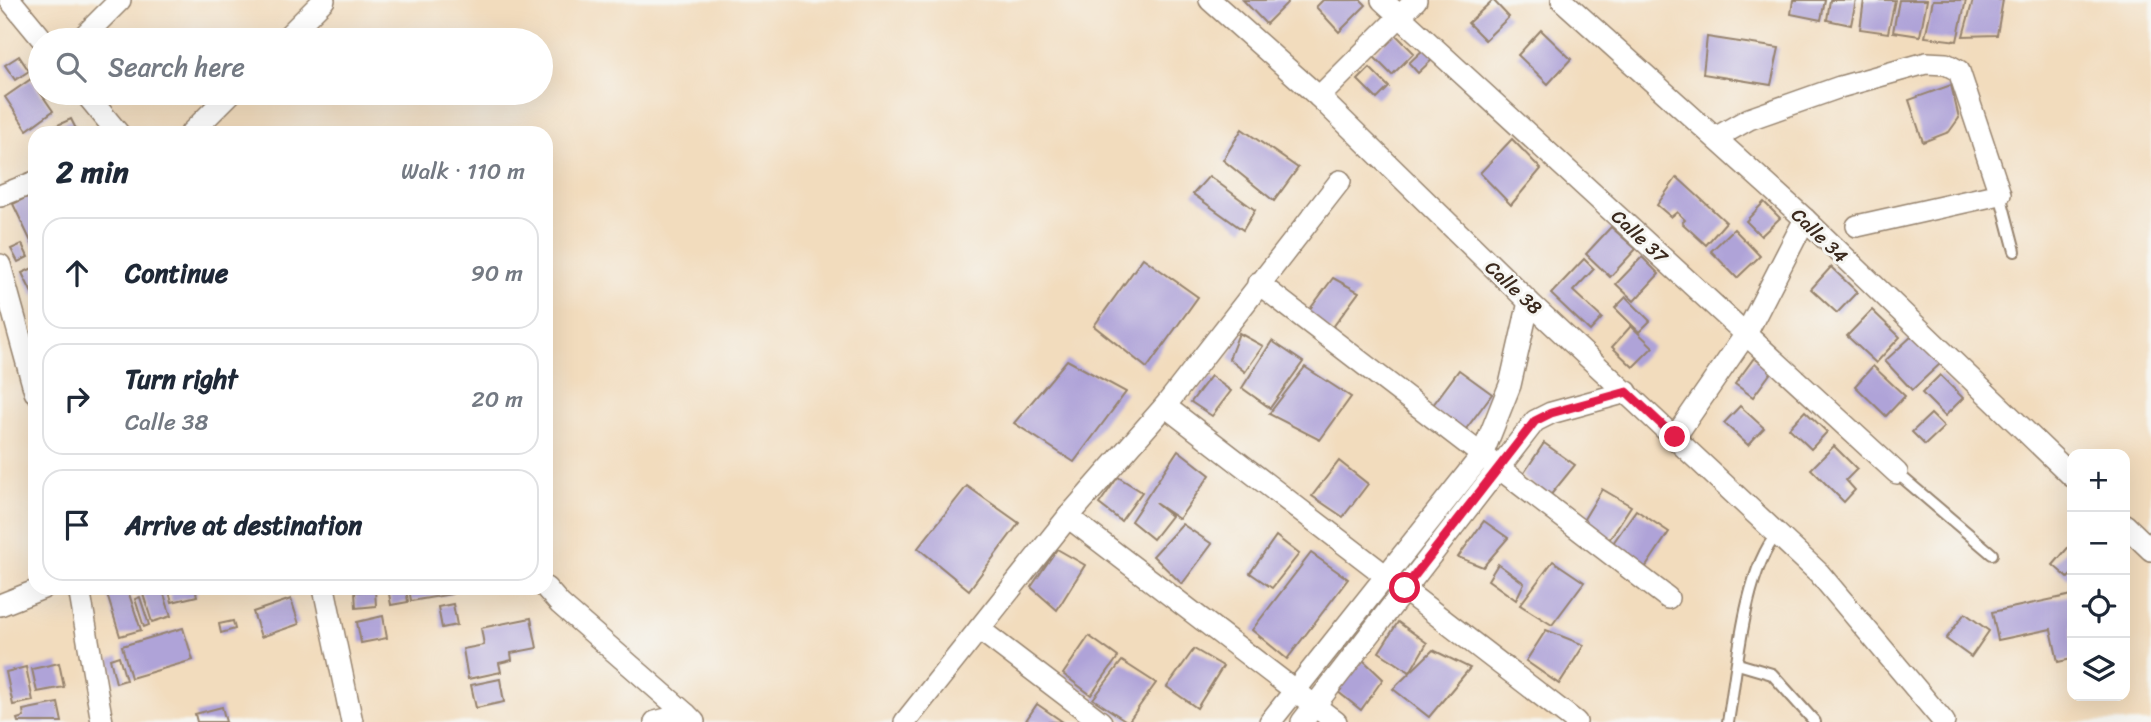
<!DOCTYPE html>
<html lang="en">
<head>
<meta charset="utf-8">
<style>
  :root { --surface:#fff; --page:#f2f2f3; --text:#1f2937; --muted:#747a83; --line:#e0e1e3 }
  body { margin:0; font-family:Sriracha,sans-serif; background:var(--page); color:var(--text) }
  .controls { position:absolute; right:21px; bottom:21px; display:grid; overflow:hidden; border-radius:14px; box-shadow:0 7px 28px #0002 }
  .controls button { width:63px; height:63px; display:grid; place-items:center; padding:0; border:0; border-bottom:2px solid var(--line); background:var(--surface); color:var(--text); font:35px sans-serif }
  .stop { position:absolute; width:21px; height:21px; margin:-16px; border:5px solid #e11d48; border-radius:50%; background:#fff }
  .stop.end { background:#e11d48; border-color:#fff; box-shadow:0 2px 7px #0008 }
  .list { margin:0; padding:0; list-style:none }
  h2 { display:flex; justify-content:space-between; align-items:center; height:91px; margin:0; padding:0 28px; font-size:30px }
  h2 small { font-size:23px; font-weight:400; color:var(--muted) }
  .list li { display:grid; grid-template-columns:46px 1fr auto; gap:21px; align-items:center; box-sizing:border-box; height:112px; margin:0 14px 14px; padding:0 14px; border:2px solid var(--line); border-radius:21px }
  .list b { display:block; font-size:26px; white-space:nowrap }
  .list p { margin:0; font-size:23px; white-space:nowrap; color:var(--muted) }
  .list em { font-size:23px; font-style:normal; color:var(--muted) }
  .icon { flex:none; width:38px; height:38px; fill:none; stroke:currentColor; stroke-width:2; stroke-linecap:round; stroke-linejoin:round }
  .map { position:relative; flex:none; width:2151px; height:722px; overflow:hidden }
  .search { position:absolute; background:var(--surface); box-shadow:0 7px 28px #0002; left:28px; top:28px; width:525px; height:77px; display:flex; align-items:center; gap:18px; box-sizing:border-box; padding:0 24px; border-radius:38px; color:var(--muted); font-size:26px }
  .panel { position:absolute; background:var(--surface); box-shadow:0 7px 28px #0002; left:28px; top:126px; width:525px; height:469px; border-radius:21px }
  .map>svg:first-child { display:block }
  .building { fill:#afa3d8 }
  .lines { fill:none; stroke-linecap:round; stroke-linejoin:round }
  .lane-casing { stroke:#96836e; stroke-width:14 }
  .street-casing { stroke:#96836e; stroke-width:24 }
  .lane { stroke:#fff; stroke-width:10 }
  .street { stroke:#fff; stroke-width:21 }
  .route { stroke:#e11d48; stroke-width:9 }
  .labels { text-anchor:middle; stroke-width:6; stroke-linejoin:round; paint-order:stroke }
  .street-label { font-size:19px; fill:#3b2a1e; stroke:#f6f6f2 }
</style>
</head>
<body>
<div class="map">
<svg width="2151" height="722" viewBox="0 0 2151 722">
  <rect width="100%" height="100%" fill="#f6f6f2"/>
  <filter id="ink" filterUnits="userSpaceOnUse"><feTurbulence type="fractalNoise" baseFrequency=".0143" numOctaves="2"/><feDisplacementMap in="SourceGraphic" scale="14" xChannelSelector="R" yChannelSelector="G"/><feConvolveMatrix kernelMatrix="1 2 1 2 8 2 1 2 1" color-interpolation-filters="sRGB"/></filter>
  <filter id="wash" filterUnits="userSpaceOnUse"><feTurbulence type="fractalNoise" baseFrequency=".00686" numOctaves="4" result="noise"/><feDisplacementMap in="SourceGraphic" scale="28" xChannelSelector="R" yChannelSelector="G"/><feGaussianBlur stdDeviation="1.57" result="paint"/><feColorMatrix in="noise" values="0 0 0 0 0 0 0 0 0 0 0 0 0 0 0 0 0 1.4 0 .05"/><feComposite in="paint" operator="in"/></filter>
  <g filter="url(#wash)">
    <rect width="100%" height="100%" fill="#f2dcbd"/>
    <g id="blocks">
      <g class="building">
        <path d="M1243,0H1285L1288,2L1266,24Z"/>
        <path d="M1323,0H1361L1366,5L1339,32L1316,7Z"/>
        <path d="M1493,0L1509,17L1485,40L1468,23Z"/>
        <path d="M1793,0H1825L1821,20L1791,14Z"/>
        <path d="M1830,0H1856L1851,25L1827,20Z"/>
        <path d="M1864,0H1895L1888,33L1860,29Z"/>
        <path d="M1899,0H1927L1920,36L1893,32Z"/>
        <path d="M1933,0H1966L1957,41L1925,37Z"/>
        <path d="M1973,0H2003L1997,35L1963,36Z"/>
        <path d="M1541,30L1571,59L1548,84L1518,55Z"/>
        <path d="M1394,33L1414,53L1392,75L1372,55Z"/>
        <path d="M1707,37L1779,48L1771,85L1703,74Z"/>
        <path d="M1427,46L1436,56L1418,73L1409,63Z"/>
        <path d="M19,56L29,71L15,80L5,65Z"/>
        <path d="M1370,68L1389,87L1377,99L1358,80Z"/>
        <path d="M31,79L53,111L27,130L5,97Z"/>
        <path d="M1951,85L1959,118L1949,132L1923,142L1909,100Z"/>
        <path d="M71,119L78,133H40Z"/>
        <path d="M1242,129L1298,168L1274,201L1223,160Z"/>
        <path d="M1512,139L1541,169L1511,205L1480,173Z"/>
        <path d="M1209,176L1255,210L1243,230L1193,194Z"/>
        <path d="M1677,177L1726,222L1706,245L1682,223L1685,220L1677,212L1671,217L1657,205Z"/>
        <path d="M35,193V245L33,246L13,204Z"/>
        <path d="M1764,202L1780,218L1761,236L1746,221Z"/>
        <path d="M1611,227L1636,249L1610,277L1586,254Z"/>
        <path d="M1734,229L1760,256L1737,278L1711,251Z"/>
        <path d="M22,244L28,257L18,262L11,249Z"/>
        <path d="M1642,257L1659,274L1634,301L1616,284Z"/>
        <path d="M1143,258L1198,297L1147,368L1094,326Z"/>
        <path d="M1584,259L1594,269L1573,291L1602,318L1590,331L1551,294Z"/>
        <path d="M35,267V299L22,273Z"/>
        <path d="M1831,267L1857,292L1837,313L1811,289Z"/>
        <path d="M1333,278L1359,292L1330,331L1307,313Z"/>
        <path d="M1626,297L1650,321L1639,332L1615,308Z"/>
        <path d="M1872,310L1900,337L1876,363L1847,336Z"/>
        <path d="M1631,326L1653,347L1633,367L1612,347Z"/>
        <path d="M1239,333L1263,346L1245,372L1229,359Z"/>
        <path d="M1913,335L1940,364L1912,390L1885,361Z"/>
        <path d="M1272,341L1303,362L1270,408L1242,388Z"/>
        <path d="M1754,358L1772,371L1753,397L1735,384Z"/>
        <path d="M1067,360L1126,392L1074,462L1014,423Z"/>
        <path d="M1873,366L1905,396L1886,416L1855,386Z"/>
        <path d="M1305,367L1351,397L1320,440L1269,414Z"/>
        <path d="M1459,370L1492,394L1463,433L1430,409Z"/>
        <path d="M1940,375L1963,398L1945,416L1922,393Z"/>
        <path d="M1211,376L1231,391L1212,416L1191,402Z"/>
        <path d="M1740,406L1764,428L1748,445L1724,423Z"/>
        <path d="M1805,411L1827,432L1811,449L1789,428Z"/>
        <path d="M1931,414L1944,427L1925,445L1912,432Z"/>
        <path d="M1544,443L1575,465L1549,497L1522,476Z"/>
        <path d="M1834,446L1857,469L1846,480L1855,490L1844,502L1811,469Z"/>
        <path d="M1178,450L1210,475L1179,519L1155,503L1171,516L1153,539L1131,521Z"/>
        <path d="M1339,461L1368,484L1343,517L1312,496Z"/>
        <path d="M1118,477L1142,492L1121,521L1099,504Z"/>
        <path d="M967,486L1019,523L969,590L918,548Z"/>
        <path d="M1602,489L1631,506L1607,543L1581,524Z"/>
        <path d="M1636,510L1669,532L1643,571L1611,546Z"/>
        <path d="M1484,521L1508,538L1483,567L1458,557Z"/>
        <path d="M1182,524L1212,544L1182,584L1153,556Z"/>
        <path d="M1276,536L1299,554L1272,588L1250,573Z"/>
        <path d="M2072,543V574L2068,578L2053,565Z"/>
        <path d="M1057,549L1085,565L1057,610L1031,587Z"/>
        <path d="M1311,553L1348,579L1287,659L1252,630Z"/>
        <path d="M1553,561L1584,582L1552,625L1520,605Z"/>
        <path d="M1498,564L1524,583L1516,600L1488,580Z"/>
        <path d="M105,588H127L141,630L120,636Z"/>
        <path d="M141,588H162L171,616L152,622Z"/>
        <path d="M168,588H195L197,596L172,602Z"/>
        <path d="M388,588H406L408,602L391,605Z"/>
        <path d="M409,588H451L452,594L411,601Z"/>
        <path d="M375,590L376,606L356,608L355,592Z"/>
        <path d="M2072,595V659L2058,662L2051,629L1998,640L1992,612Z"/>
        <path d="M140,597L149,625L144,627L135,599Z"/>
        <path d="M291,599L299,624L261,637L253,612Z"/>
        <path d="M453,604L457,625L442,628L438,607Z"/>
        <path d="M1965,613L1989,631L1971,657L1946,639Z"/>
        <path d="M383,616L387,638L361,643L357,622Z"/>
        <path d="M531,618L537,648L511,653L512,660L499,663L501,672L468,679L463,649L484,645L481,628Z"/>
        <path d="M233,621L235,629L221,633L219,624Z"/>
        <path d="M1398,622L1427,643L1410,672L1379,652Z"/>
        <path d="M183,628L193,660L131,678L122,646Z"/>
        <path d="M1546,630L1584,645L1559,684L1526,661Z"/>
        <path d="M1089,636L1118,657L1091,695L1063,674Z"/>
        <path d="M1194,649L1223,666L1197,708L1167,687Z"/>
        <path d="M1433,650L1470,668L1429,717L1393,689Z"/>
        <path d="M119,656L126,680L116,683L110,659Z"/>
        <path d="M1363,660L1383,679L1361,710L1337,691Z"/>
        <path d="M1122,661L1156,683L1128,722L1093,699Z"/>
        <path d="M59,663L64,687L37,692L32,669Z"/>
        <path d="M26,667L33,701L13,705L6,672Z"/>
        <path d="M500,679L504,702L476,708L471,685Z"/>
        <path d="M58,703L62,722H18L17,719L24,717L23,710Z"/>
        <path d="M1037,704L1063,722H1025Z"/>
        <path d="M222,707L226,722H197L195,714Z"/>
      </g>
    </g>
  </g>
  <g filter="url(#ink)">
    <use href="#blocks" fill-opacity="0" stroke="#96836e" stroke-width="2"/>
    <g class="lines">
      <g class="lane-casing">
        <g id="lane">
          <path d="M2000,194L2015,251"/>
          <path d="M1897,473L1992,554"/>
          <path d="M1738,664L1772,674L1815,722"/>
          <path d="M1728,722C1737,670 1744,572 1777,534"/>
        </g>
      </g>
      <g class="street-casing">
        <g id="street">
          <path d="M10,0L43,40"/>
          <path d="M1210,0L1319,97L1529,302L1819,573L1944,722"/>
          <path d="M1382,0L1897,473"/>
          <path d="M1562,0L1805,219L2072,476"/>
          <path d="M80,40L120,0"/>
          <path d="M284,40L324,0"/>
          <path d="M85,93L118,133"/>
          <path d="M1319,97L1416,0"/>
          <path d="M191,133L231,93"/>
          <path d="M1717,137L1749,119L1840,87L1926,63L1946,64L1959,71L2000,194L1857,226"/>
          <path d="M0,196L35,182"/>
          <path d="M0,265L35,392"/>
          <path d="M1258,283L1668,598"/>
          <path d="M1165,406L1576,722"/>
          <path d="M1675,437L1746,334L1805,219"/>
          <path d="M1068,517L1336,722"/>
          <path d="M2125,525L2151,550"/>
          <path d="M79,588L102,722"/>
          <path d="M324,588L352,722"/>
          <path d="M546,588L560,604L686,714"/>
          <path d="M0,605L43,588"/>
          <path d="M979,629L1101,722"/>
          <path d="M655,722L686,714L694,722"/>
          <path d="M905,722L1068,517L1165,406L1340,181"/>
          <path d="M1270,722L1482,455L1510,385L1529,302"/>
          <path d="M1302,722L1535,421L1551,413L1627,392"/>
        </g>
      </g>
      <use href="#lane" class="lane"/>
      <use href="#street" class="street"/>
    </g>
  </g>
  <g class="lines" filter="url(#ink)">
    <path class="route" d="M1405,588L1535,421L1551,413L1627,392L1675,437"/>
  </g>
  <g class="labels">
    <g class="street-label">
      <text transform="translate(1820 235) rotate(44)" y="7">Calle 34</text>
      <text transform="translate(1640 236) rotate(43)" y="7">Calle 37</text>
      <text transform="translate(1514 287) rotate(43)" y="7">Calle 38</text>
    </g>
  </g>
</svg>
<div class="controls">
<button>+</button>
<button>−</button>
<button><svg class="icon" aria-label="locate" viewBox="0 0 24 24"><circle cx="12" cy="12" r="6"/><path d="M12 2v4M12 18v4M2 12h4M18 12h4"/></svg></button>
<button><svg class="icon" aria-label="layers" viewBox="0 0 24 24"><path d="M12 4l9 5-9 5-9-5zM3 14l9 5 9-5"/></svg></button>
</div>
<div class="stop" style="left:1405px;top:588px"></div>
<div class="stop end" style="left:1675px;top:437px"></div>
<div class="search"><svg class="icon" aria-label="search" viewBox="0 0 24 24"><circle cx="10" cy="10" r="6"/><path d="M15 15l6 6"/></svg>Search here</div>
<section class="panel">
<h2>2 min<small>Walk · 110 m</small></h2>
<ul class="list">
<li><svg class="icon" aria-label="ahead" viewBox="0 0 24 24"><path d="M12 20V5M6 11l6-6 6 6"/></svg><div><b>Continue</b></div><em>90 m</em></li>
<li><svg class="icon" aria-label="right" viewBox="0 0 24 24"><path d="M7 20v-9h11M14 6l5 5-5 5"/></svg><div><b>Turn right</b><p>Calle 38</p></div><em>20 m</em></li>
<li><svg class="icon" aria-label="arrive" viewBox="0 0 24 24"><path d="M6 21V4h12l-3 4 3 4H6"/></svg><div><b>Arrive at destination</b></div></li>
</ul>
</section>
</div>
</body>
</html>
